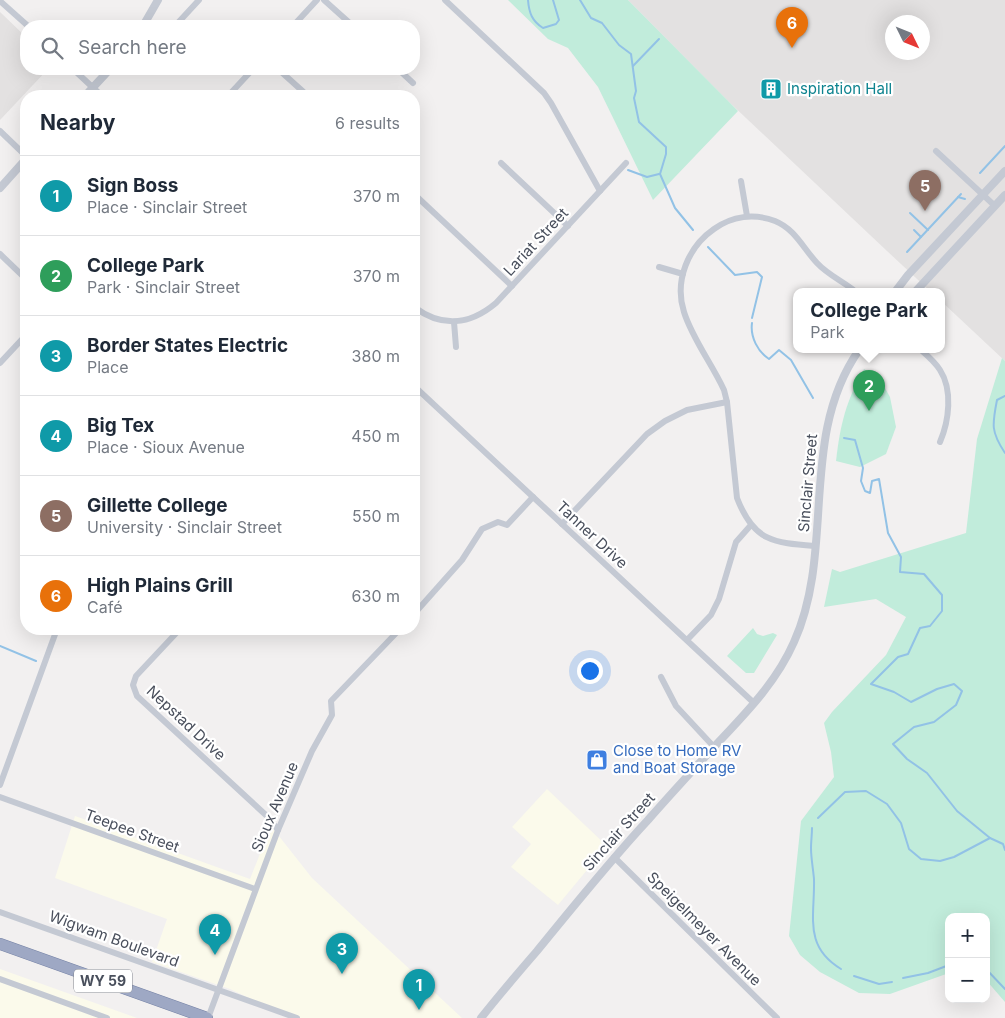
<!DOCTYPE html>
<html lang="en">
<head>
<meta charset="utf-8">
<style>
  :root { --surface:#fff; --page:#f6f6f7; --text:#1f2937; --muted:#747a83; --line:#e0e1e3; --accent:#1a73e8 }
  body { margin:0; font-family:Inter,sans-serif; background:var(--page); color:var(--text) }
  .controls { position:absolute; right:15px; bottom:15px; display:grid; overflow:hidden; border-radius:10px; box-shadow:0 5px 20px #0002 }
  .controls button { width:45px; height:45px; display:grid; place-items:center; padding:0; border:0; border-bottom:1px solid var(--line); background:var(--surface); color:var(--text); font:25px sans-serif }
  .compass { position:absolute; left:885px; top:15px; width:45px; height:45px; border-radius:50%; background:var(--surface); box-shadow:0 5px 20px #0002; rotate:133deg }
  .you { position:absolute; left:589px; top:670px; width:18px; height:18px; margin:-12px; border:4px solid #fff; border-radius:50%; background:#1a73e8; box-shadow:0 0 0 8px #1a73e833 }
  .badge { display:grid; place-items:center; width:32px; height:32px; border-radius:50%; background:var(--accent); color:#fff; font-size:16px; font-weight:700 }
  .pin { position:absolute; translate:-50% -41px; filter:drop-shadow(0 1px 2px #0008) }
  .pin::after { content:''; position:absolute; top:26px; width:18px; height:15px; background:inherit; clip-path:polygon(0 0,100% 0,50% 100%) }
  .popup { position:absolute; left:793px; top:288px; width:152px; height:65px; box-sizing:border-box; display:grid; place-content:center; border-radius:10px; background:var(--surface); filter:drop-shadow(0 1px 4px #0005); font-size:16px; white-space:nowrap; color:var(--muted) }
  .popup b { font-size:19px; color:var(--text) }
  .popup::after { content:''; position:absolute; left:50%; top:100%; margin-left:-10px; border:10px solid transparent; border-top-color:var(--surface) }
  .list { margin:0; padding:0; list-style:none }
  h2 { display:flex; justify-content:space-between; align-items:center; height:65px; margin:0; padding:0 20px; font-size:21px }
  h2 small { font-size:16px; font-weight:400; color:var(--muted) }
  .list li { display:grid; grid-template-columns:32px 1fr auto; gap:15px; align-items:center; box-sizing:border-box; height:80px; padding:0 20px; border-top:1px solid var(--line) }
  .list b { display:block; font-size:19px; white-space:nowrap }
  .list p { margin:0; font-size:16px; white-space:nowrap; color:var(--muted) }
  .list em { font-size:16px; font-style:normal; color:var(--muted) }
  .icon { flex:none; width:28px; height:28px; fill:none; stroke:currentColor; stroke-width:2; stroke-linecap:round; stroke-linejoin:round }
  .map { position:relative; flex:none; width:1005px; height:1018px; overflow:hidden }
  .search { position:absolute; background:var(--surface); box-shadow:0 5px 20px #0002; left:20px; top:20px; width:400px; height:55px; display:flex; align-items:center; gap:12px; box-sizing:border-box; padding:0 18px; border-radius:20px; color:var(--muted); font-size:19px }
  .panel { position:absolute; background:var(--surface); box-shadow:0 5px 20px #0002; left:20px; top:90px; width:400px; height:545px; border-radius:20px }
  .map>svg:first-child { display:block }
  .commercial { fill:#fbfaeb }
  .education { fill:#e3e1e1; fill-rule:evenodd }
  .green { fill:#c1ecdb }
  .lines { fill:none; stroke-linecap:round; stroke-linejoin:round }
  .stream { stroke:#92c2e6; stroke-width:2 }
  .trunk-casing { stroke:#7683a6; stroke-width:12 }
  .minor { stroke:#c4c9d3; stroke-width:6 }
  .tertiary { stroke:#c4c9d3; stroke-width:8 }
  .trunk { stroke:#9ea8c4; stroke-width:11 }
  .labels { text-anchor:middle; stroke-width:4.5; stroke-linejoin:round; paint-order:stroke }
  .shield { fill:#fff; stroke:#80848d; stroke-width:1 }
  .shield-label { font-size:14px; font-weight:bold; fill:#494f5c }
  .culture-label { font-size:15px; fill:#0d838f; stroke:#fff; text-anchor:start }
  .street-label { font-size:15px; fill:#494f5c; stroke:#fff }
  .shop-label { font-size:15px; fill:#366cbe; stroke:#fff; text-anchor:start }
</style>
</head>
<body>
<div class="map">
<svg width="1005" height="1018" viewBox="0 0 1005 1018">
  <rect width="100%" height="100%" fill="#f2f0f0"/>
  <g class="commercial">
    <path d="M547,789L607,846L558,905L511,867L531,844L512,827Z"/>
    <path d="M75,816L250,879L271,826L312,878L462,1018H291L230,989L152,962L167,919L55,878Z"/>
    <path d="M0,969L137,1018H0Z"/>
  </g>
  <g class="education">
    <path d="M628,0H1005V361L942,302V292H931L887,251L728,101ZM892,22H922V52H892Z"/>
    <path d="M0,12L26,37V69H48L0,120Z"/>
  </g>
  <g class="green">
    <path d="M508,0H628L738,111L653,200L598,87L568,48L548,39Z"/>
    <path d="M1002,358L1005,361V1010V1002L986,980V917H949V973L890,994L859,993L820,972L800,955L789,936L801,821L834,777L831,752L824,723L832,712L886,655L906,617L876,599L824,607L832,569L840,572L966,533L977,439Z"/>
    <path d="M864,369L881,381L890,397L896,427L886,454L860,467L836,461C840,425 846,401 864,369Z"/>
    <path d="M753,628L757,634L763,636L773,633L777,635L754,673H746L727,656Z"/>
  </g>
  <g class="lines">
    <g class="stream">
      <path d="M528,0C529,13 532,21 543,28L556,24L559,20L553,0"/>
      <path d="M580,0L591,18L602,23L619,45L631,54L636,91L634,98L639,122L666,147V154L660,174L675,208L693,230"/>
      <path d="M633,66L659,39"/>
      <path d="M628,170L647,177L659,174"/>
      <path d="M980,173L1005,146"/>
      <path d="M958,197L965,199"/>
      <path d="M910,213L928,230"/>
      <path d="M914,230L921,237"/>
      <path d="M708,247L735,275L757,272L762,277L752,318"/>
      <path d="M907,252L961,194"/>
      <path d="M752,323C750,337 758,352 769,359L779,350L791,360L813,398"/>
      <path d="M1005,396L997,400C992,425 991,432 1005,453"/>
      <path d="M844,438L855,440L863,468L861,481L865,491L870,493L872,481L879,479L888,533L901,557L900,572L924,574L942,595V611L930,626L920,628L908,654L898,657L871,684L894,692L911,702L937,689L954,684L962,691L956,705L934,722L914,727L893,744L907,759L927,773L957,811L990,838"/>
      <path d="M0,646L36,661"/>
      <path d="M818,818L845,792L866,791L887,804L901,823L909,849L921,859L940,861L954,857L990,838L1003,844L1005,850"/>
      <path d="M812,828C812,835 811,841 811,848C811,858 813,868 814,879C815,916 803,946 841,969"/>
      <path d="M986,969L1005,989"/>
      <path d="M854,976L879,984L892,982"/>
      <path d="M903,978L928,973L949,965"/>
    </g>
    <g class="trunk-casing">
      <path id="trunk" d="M0,944L207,1018"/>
    </g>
    <g class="minor">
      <path d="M324,0L353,26"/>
      <path d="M445,0L544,93L551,103L600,191"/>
      <path d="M0,1L28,26"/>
      <path d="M175,26L199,0"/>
      <path d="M293,26L317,0"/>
      <path d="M73,69L102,96"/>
      <path d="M278,69L308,96"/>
      <path d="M398,69L413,83"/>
      <path d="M228,96L253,69"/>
      <path d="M0,131L26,156"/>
      <path d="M936,151L995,206"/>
      <path d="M501,163L568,226"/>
      <path d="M741,181L747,216"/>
      <path d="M414,194L512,286"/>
      <path d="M0,254L26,279"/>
      <path d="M659,267L683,274"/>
      <path d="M414,307C442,328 470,325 496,303L626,163"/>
      <path d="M454,322L456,347"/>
      <path d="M921,350C928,356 935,362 940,370C953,390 949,421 940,442"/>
      <path d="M0,363L26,335"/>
      <path d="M414,386L754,703"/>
      <path d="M562,524L647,434L665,421L687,410L727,402"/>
      <path d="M816,546C774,543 754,542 737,498L727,402L724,390C712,364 692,338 684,312C674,281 688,247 714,229C732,216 754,213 775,221C795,229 803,248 817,263C828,275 844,282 856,292"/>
      <path d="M414,614L462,560L482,529L498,522L507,525L533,497"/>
      <path d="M180,629L136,676L133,685L137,696L268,817L278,830"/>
      <path d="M687,640L711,615L719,599L736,542L751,525"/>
      <path d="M661,677L676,706L714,747"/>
      <path d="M0,785L57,629"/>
      <path d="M0,797L255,889"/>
      <path d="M614,857L777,1018"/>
      <path d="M0,912L297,1018"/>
      <path d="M0,979L107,1018"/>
      <path d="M208,1018L278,830L312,751L332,715L331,701L400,629"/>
    </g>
    <g class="tertiary">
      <path d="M143,26L158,0"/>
      <path d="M85,96L110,69"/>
      <path d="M0,188L26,159"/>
      <path d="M895,292L908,275L1005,171"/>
      <path d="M915,292L1005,195"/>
      <path d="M481,1018C499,995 518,973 537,951C573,907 609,862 648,820C670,795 692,771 715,746C745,714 776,683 794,642C836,549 798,437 859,350"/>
    </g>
    <use href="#trunk" class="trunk"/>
  </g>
  <defs>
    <g id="building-square" transform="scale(1.125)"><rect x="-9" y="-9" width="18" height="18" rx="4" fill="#0f9aa8" stroke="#fff"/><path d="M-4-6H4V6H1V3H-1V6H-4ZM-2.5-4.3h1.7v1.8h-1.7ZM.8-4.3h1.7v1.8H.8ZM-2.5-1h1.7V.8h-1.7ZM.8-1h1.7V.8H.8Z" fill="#fff"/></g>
    <g id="shop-square" transform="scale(1.125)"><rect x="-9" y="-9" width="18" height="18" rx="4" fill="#3f7fe0" stroke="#fff"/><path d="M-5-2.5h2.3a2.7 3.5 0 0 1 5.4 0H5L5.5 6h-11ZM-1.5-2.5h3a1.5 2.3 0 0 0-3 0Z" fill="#fff"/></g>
  </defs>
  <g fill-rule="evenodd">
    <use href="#building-square" x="771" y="89"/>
    <use href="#shop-square" x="597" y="760"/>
  </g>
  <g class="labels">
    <rect class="shield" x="74" y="969.5" width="58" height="23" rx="4"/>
    <g class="shield-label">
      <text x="103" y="986">WY 59</text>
    </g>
    <g class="culture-label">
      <text x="787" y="94">Inspiration Hall</text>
    </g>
    <g class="street-label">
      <text transform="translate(536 242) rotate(-47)" y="5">Lariat Street</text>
      <text transform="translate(808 483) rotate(-85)" y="5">Sinclair Street</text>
      <text transform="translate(592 535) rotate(43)" y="5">Tanner Drive</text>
      <text transform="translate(186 723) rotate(43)" y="5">Nepstad Drive</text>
      <text transform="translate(275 807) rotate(-67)" y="5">Sioux Avenue</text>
      <text transform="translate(132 831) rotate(20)" y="5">Teepee Street</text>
      <text transform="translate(619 832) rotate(-48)" y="5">Sinclair Street</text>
      <text transform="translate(704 929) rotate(45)" y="5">Speigelmeyer Avenue</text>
      <text transform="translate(114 939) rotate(20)" y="5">Wigwam Boulevard</text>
    </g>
    <g class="shop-label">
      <text x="613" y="756">Close to Home RV<tspan x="613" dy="17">and Boat Storage</tspan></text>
    </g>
  </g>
</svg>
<div class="controls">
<button>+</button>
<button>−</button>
</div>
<svg class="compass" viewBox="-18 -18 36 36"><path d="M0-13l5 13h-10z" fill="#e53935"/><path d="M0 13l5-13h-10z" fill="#747a83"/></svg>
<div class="you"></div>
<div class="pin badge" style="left:419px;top:1010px;background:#0f9aa8">1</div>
<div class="pin badge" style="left:869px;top:411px;background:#2e9e5b">2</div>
<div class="popup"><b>College Park</b>Park</div>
<div class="pin badge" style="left:342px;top:974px;background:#0f9aa8">3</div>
<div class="pin badge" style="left:215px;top:955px;background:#0f9aa8">4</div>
<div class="pin badge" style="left:925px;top:211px;background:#8d6e63">5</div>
<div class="pin badge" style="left:792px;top:48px;background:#e8710a">6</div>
<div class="search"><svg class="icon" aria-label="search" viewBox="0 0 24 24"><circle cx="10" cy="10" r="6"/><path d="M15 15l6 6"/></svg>Search here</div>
<section class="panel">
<h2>Nearby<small>6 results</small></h2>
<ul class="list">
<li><span class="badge" style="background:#0f9aa8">1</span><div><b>Sign Boss</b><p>Place · Sinclair Street</p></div><em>370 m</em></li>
<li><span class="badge" style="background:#2e9e5b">2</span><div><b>College Park</b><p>Park · Sinclair Street</p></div><em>370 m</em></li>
<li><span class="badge" style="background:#0f9aa8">3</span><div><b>Border States Electric</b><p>Place</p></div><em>380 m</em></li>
<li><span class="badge" style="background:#0f9aa8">4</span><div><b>Big Tex</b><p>Place · Sioux Avenue</p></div><em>450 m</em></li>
<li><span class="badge" style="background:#8d6e63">5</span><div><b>Gillette College</b><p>University · Sinclair Street</p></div><em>550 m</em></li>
<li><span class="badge" style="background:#e8710a">6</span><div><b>High Plains Grill</b><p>Café</p></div><em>630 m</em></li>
</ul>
</section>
</div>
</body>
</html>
